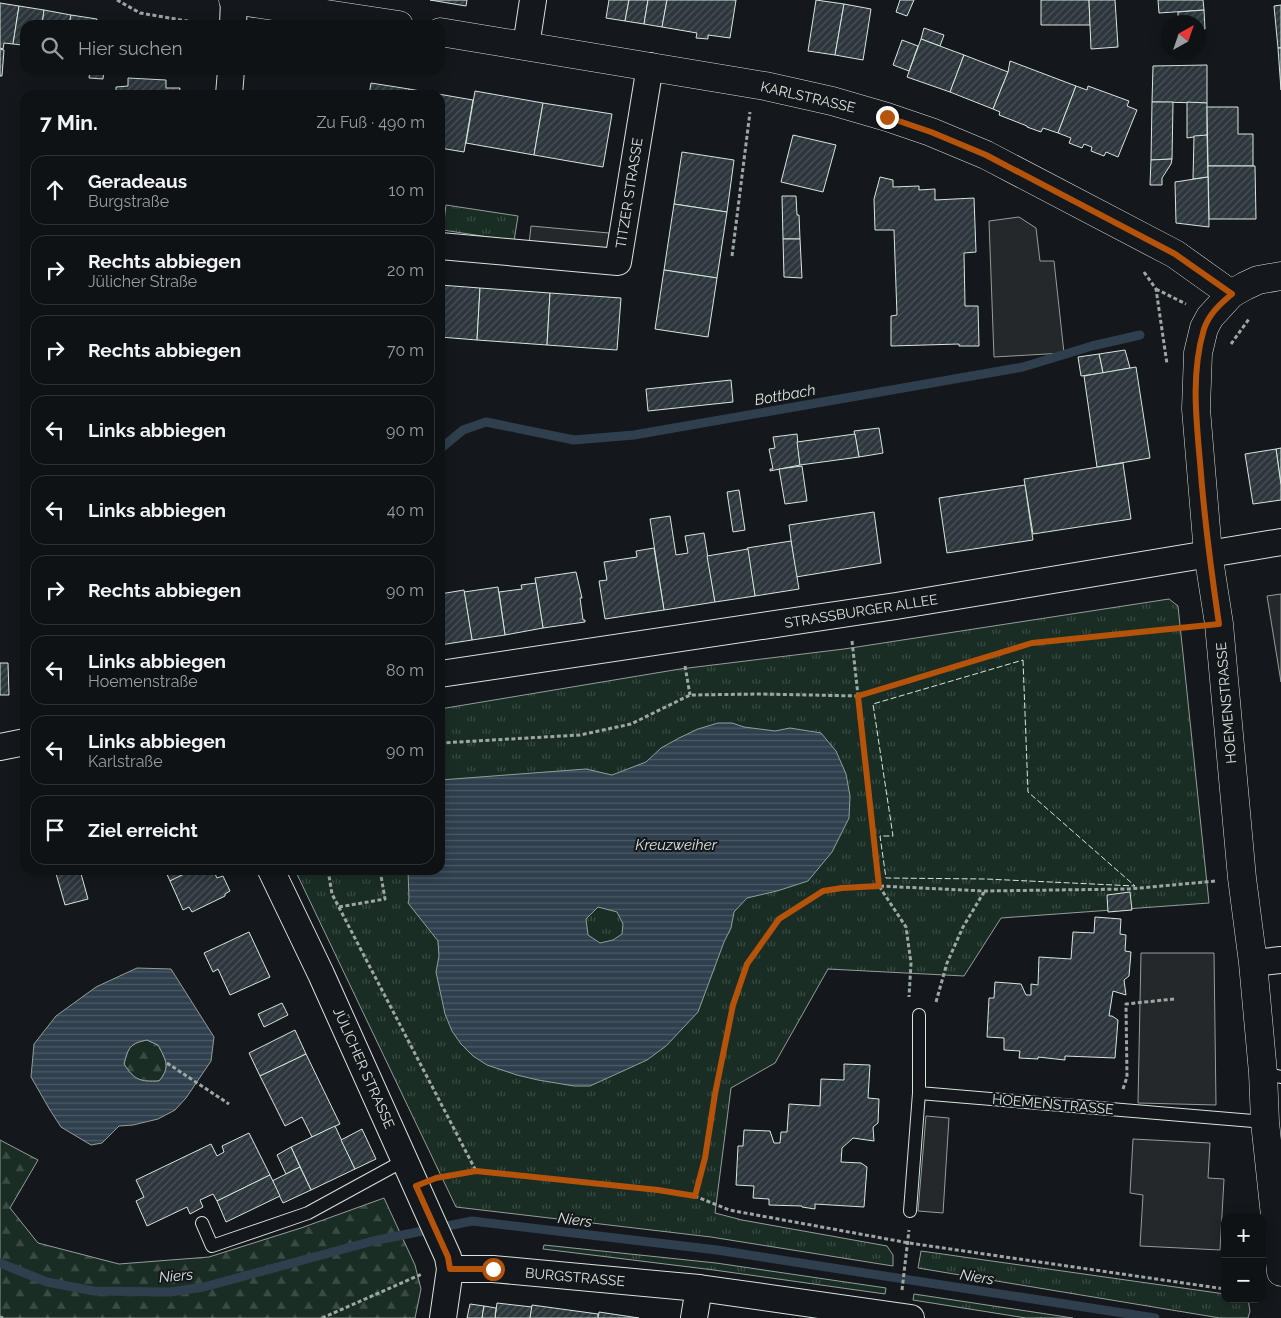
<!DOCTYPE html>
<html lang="de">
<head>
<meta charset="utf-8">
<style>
  :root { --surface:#0f1215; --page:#1d2022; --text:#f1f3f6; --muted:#9b9ea0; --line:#2f3234 }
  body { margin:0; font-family:Raleway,sans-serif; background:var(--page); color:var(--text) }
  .controls { position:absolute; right:15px; bottom:15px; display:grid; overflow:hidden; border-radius:10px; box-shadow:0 2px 12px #0003 }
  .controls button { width:45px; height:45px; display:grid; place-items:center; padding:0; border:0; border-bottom:1px solid var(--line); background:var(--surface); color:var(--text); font:25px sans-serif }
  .compass { position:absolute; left:1161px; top:15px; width:45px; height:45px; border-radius:50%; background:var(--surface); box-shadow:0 2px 12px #0003; rotate:40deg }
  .stop { position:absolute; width:15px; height:15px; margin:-11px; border:4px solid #b45309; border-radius:50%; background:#fff }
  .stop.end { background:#b45309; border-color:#fff; box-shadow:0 1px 5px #0008 }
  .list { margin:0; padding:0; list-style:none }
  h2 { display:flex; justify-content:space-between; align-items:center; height:65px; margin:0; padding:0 20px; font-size:21px }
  h2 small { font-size:16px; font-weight:400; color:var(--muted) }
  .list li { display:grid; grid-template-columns:32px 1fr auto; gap:15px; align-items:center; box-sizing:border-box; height:70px; margin:0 10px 10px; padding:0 10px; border:1px solid var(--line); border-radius:15px }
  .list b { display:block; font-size:19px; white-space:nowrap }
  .list p { margin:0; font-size:16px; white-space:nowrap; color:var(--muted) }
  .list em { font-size:16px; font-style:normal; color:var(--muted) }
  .icon { flex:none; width:28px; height:28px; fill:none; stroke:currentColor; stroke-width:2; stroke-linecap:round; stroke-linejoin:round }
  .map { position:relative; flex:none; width:1281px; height:1318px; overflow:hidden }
  .search { position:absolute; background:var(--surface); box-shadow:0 2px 12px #0003; left:20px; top:20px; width:425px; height:55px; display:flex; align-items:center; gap:12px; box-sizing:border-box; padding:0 18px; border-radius:15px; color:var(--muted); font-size:19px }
  .panel { position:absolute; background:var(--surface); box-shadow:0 2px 12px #0003; left:20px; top:90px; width:425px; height:785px; border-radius:15px }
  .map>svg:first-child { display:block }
  .grass { fill:url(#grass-tufts); stroke:#939e99 }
  .forest { fill:url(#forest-firs); stroke:#939e99 }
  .parking { fill:#24282b; stroke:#939e99 }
  .water { fill:url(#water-rules); stroke:#939e99; fill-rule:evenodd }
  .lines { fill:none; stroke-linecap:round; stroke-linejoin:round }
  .stream { stroke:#2f3f4d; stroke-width:9 }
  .building { fill:url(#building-hatch); stroke:#d8e6dc }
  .lane-casing { stroke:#d8e6dc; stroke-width:14 }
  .street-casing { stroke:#d8e6dc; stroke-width:28 }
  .secondary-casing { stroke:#d8e6dc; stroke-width:29 }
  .primary-casing { stroke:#d8e6dc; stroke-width:29 }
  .path { stroke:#9da8a2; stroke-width:3; stroke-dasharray:4 2.5; stroke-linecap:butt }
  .lane { stroke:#14181c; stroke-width:12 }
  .street { stroke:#14181c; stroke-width:26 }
  .secondary { stroke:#14181c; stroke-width:28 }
  .primary { stroke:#14181c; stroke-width:28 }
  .fence { stroke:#d8e6dc; stroke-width:1; stroke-dasharray:6 2.5; stroke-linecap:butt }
  .route { stroke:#b45309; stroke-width:6 }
  .labels { text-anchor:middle; stroke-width:4; stroke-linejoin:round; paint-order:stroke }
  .street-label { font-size:14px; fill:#d8e6dc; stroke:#14181c }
  .water-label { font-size:15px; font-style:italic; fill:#d8e6dc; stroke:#14181c }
</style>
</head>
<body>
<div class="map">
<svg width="1281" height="1318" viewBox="0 0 1281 1318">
  <defs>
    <pattern id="grass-tufts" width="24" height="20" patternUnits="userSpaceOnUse" patternTransform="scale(1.25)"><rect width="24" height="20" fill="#1a2d24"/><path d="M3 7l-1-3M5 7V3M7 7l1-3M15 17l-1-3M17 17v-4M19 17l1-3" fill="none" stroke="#3b4b43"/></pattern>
    <pattern id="forest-firs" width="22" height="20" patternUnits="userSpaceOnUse" patternTransform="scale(1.25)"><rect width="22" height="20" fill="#1a2d24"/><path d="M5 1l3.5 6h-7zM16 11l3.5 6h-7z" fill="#3b4b43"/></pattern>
    <pattern id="water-rules" width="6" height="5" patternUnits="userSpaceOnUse" patternTransform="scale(1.25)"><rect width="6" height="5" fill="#2f3f4d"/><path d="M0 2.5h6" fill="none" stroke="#4c5b66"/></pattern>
    <pattern id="building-hatch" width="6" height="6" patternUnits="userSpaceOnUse" patternTransform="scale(1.25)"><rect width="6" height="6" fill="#2c363c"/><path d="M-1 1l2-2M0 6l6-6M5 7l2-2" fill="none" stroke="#4a5358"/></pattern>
  </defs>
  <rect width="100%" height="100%" fill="#14181c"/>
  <g class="grass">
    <path d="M446,205L518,216L514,241L443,230Z"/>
    <path d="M1169,599L1178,606L1209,903L1001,918L964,976L828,969L775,1063L731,1088L715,1213L742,1220L887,1246L893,1255V1266L711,1237L456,1207L295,870H440V709L680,669L844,649Z"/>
    <path d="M544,1245L716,1263L886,1288L885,1294L714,1270L543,1249Z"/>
    <path d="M921,1251L1225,1294V1299H1248L1250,1311L1248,1318H1220L918,1268Z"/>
    <path d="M914,1294L1073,1318H1026L913,1300Z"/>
  </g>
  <g class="forest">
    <path d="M147,1040L158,1045C166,1060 171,1067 159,1081C140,1082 134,1080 124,1064C128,1048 130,1043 147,1040Z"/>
    <path d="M0,1140L38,1160L10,1208L38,1243L119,1264L209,1257L301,1228L384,1198L415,1265L421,1289L415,1318H0Z"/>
  </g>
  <g class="parking">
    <path d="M1019,217L1036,228L1040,261H1054L1064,353L994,357L989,221Z"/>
    <path d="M531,226L609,233L607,252L529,244Z"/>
    <path d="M1281,594V682L1267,596Z"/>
    <path d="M1141,953H1214L1216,1105L1138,1103Z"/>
    <path d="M926,1116L949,1118L943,1213L918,1211Z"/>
    <path d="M1133,1139L1210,1143L1208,1178L1224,1179L1220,1250L1140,1246L1143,1195L1130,1193Z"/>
  </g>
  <g class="water">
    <path d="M718,723H732L744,727L775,731L790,728L821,733L836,751L846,774L850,796L849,818L832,852L808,881L777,891L747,898L734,912L731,928L724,942L698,1012L666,1046L647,1060L590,1086H574L538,1080L517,1075L487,1065L473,1056L461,1044L452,1031L445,1014L436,972L439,956L438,941L408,903L409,899L408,870H440V780L586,769L612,775L646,762L661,748L679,738L698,729ZM598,907L617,912L623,924L622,934L613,940L600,943L588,935L586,919Z"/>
    <path d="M137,968L171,969L214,1037L211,1061L186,1098L175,1110L158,1119L133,1125L119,1126L102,1143L91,1145L61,1127L50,1110L31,1077L34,1044L56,1016L96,987ZM147,1040L158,1045C166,1060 171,1067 159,1081C140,1082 134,1080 124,1064C128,1048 130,1043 147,1040Z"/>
  </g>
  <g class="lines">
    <g class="stream">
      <path d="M440,449L463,430L486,422L574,440L634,435L1023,367L1092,346L1140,335"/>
      <path d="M0,1263L47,1282L94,1291L170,1292L204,1287L373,1241L472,1221L717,1250L1155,1318"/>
    </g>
  </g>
  <g class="building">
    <path d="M430,0H467L466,6Z"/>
    <path d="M609,0H629L625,21L606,18Z"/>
    <path d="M629,0H648L644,24L625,21Z"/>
    <path d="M648,0H667L662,27L644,24Z"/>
    <path d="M667,0H736L730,38L708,35V39L696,38L697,33L662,27Z"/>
    <path d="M816,0L844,4L835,55L808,51Z"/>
    <path d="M900,0H914L907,16L896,12Z"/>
    <path d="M1041,0H1089L1090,25H1041Z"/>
    <path d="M1089,0H1115L1118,47L1091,49Z"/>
    <path d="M1158,0H1203L1204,10L1159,13Z"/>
    <path d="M0,3L19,6L13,44L4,43L3,49L0,48Z"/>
    <path d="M844,4L871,9L863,60L835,55Z"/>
    <path d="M1281,5V48H1278L1274,6Z"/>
    <path d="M19,6L44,10L42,25H25V57H21L22,45L13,44Z"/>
    <path d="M44,10L71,15L69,25H42Z"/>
    <path d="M1204,10L1205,29H1198V22H1178V12Z"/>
    <path d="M71,15L97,19L96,25H69Z"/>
    <path d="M924,28L944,35L940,46L921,39Z"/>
    <path d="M921,39L964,55L950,92L907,77Z"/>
    <path d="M902,40L918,46L909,71L893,65Z"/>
    <path d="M1278,48H1281V90Z"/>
    <path d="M0,49L4,50L2,76H0Z"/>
    <path d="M964,55L1008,72L993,109L950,92Z"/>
    <path d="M1010,61L1076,86L1058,133L1043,128L1041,132L1027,127V126L999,115L1000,112L993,109L1008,72Z"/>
    <path d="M1207,65V103L1152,102L1153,66Z"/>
    <path d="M90,70H104L103,79L89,78Z"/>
    <path d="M128,78L166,80V88H180L179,95H116V87L128,86Z"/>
    <path d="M371,83L409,89L408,95H369Z"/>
    <path d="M1076,86L1087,90L1088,86L1129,101L1127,106L1137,110L1118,157L1106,152L1104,156L1091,151L1092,147L1084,144L1082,148L1069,143L1071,138L1058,133Z"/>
    <path d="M409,89L473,100L464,152L440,148V95H408Z"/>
    <path d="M475,91L543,103L534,155L466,143Z"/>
    <path d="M1152,102H1173L1172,159L1151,160Z"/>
    <path d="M1187,102L1207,103V135L1187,138Z"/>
    <path d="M543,103L612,114L603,167L534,155Z"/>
    <path d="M1207,107H1238V134H1253V166H1208Z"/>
    <path d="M793,135L836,145L823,192L781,182Z"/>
    <path d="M1207,135L1208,177L1193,179L1194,136Z"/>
    <path d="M682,152L734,160L727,212L674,204Z"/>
    <path d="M1172,159L1171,164L1162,178V185H1150L1151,160Z"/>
    <path d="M1208,166H1255L1256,219H1209Z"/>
    <path d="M880,177L893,180V187L919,186V190L935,189V200L974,198L976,252L964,253L965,306H978L979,346H959V344L891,346V316L897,315L894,230H875L874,199Z"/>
    <path d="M1208,177L1209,227L1176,223L1175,182Z"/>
    <path d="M782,196H796L797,215H799L800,239H783Z"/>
    <path d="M674,204L727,212L717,278L664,270Z"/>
    <path d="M783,239H800L802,278L784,277Z"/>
    <path d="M664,270L717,278L708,337L655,329Z"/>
    <path d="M440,285L480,288L477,340L440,337Z"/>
    <path d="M480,288L550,293L547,345L477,340Z"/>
    <path d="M550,293L621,298L617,350L547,345Z"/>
    <path d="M1125,350L1130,368L1103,373L1099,354Z"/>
    <path d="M1099,354L1103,373L1081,376L1078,357Z"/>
    <path d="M1136,367L1150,458L1097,467L1084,376Z"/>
    <path d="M731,380L733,402L648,411L646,389Z"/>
    <path d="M879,428L883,453L859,457L854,431Z"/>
    <path d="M797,434L800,465L770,471V469H773L769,449L775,448L773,437Z"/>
    <path d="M855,434L859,457L800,465L797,442Z"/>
    <path d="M1281,448V485L1276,449Z"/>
    <path d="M1276,449L1281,485V500L1253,504L1245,454Z"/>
    <path d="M1123,463L1131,519L1033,534L1024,479Z"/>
    <path d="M802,466L807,501L785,504L779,469Z"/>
    <path d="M1025,485L1033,540L947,553L939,498Z"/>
    <path d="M739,490L745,530L733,532L727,492Z"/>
    <path d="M874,512L881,563L796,577L789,525Z"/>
    <path d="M670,516L676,555L688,553L685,536L704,533L715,602L664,610L650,519Z"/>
    <path d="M791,541L799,589L755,596L747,548Z"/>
    <path d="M654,548L664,610L605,619L599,581L607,580L604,562L637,557L636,551Z"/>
    <path d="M748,549L755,596L715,602L707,556Z"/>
    <path d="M576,572L582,598H580L583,620H585V622L543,628L535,578Z"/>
    <path d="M536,583L543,628L505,635L499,592L522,589L521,585Z"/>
    <path d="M498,587L505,635L472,640L464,592Z"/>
    <path d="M464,590L472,640L440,645V594Z"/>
    <path d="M0,663H8L9,695H0Z"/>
    <path d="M55,870H80L88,899L65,905Z"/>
    <path d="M165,870H192L170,881Z"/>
    <path d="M192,870H213L217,878L223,876L230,891L225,894V896L192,912L189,907L183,910L170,881Z"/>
    <path d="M1130,892L1132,910L1108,912L1107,895Z"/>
    <path d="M1095,917L1121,919L1120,934L1126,935L1125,951L1131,952L1129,976L1124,980L1126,995L1113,991L1109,1016H1112L1118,1020L1115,1058L1065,1056V1060L1038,1057V1059L1019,1058L1020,1051L1004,1050V1038L987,1037L989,998H994L995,982L1021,984L1026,995H1031V984L1038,985L1039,957L1071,959L1073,932L1094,933Z"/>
    <path d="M249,932L270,977L230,995L218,969L213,972L204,953Z"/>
    <path d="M282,1003L288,1015L264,1027L258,1014Z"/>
    <path d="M295,1030L306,1054L260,1076L249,1053Z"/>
    <path d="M306,1054L340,1124L312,1137L302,1117L285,1126L260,1076Z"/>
    <path d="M844,1064L870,1065L868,1098L879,1099L878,1123L873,1127L874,1141L853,1138L842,1148L841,1162L861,1163L867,1167L864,1207L815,1204V1209L802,1207V1206L769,1205V1199L753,1198L754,1186L736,1185L738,1146H743L744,1130L770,1131L774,1143H780L781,1132H787L789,1104L820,1106L821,1079L844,1080Z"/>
    <path d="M335,1126L355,1169L311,1190L291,1147Z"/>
    <path d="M362,1129L376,1159L355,1169L341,1140Z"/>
    <path d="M249,1133L270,1175L217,1201L213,1194L200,1200L203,1207L190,1214L187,1207L147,1226L136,1201L144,1197L136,1180L211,1144L217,1156L224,1152L222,1146Z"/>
    <path d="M291,1147L300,1167L286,1174L277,1155Z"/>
    <path d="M300,1167L311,1190L283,1203L272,1181Z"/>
    <path d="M270,1175L280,1196L226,1222L217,1201Z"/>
    <path d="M497,1303L532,1307L530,1318H495Z"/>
    <path d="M470,1304L484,1306L482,1318H467Z"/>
    <path d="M532,1305L598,1314V1318H530Z"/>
    <path d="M484,1306L496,1308L495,1318H482Z"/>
    <path d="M599,1312L639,1318H598Z"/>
  </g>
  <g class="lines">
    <g class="lane-casing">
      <g id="lane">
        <path d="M919,1015V1093L1265,1122"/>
        <path d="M1263,1073L1281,1077"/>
        <path d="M910,1211L919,1093"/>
        <path d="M202,1223L212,1246L308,1213L405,1160"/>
      </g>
    </g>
    <g class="street-casing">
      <g id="street">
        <path d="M233,25L234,0"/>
        <path d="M526,46L533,0"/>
        <path d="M229,95L231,70"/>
        <path d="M440,246L618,262L650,66"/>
        <path d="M440,674L896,606L1281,542"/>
        <path d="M0,747L25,742"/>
        <path d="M271,870L321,974L448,1257L450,1269L443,1318"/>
        <path d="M1253,963L1281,960"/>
        <path d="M450,1269H493L699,1288L911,1318"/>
        <path d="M694,1318L699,1288"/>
      </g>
    </g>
    <g class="secondary-casing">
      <g id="secondary">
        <path d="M233,0L399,25"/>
        <path d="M440,32L765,86L832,101L887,117L931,132L986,155L1175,254L1231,294"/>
      </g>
    </g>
    <g class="primary-casing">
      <path id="primary" d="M1281,276L1258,280L1245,286L1231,294L1210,317L1204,328L1198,353L1196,409L1208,553L1219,624L1242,878L1253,963L1263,1073L1265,1122L1281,1272"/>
    </g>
    <g class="path">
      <path d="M117,0L140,13L205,24"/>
      <path d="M732,256L750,112"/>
      <path d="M1144,272L1156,289L1167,364"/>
      <path d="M1156,289L1186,304"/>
      <path d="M1231,344L1249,319"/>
      <path d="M852,641L879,886L906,927L911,963L909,997"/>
      <path d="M685,666L690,695"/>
      <path d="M440,743L580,735L631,724L690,695L761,694L858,696L1032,643L1192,627"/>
      <path d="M328,870L332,894L476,1171"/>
      <path d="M339,907L385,899L380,870"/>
      <path d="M936,1002L947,963L963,927L984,892"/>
      <path d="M167,1063L229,1104"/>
      <path d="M1123,1089L1127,1077L1126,1004L1174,999"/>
      <path d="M443,1177L476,1171L658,1190L695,1196L729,1210L909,1243L1225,1289"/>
      <path d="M695,1196L705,1159L715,1094L733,1005L747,964L779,919L823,891L842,887L879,886L984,891L1129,889L1216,881"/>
      <path d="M902,1290L909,1230"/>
      <path d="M0,1317L3,1318"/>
      <path d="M322,1318L422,1274"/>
    </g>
    <use href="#lane" class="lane"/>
    <use href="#street" class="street"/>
    <use href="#secondary" class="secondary"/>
    <use href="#primary" class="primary"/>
    <path class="fence" d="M1023,660L1028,792L1135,886L986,879L886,878L880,836H893L873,704Z"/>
  </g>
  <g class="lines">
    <path class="route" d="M493,1269H450L448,1257L416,1186L436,1178L476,1171L658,1190L695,1196L705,1158L715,1094L733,1005L747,964L779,919L823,891L842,888L879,886L858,696L1032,643L1219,624C1211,570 1204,516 1200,462C1196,418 1191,372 1204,329C1209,314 1220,304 1232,294L1175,254L986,155L931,132L887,117"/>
  </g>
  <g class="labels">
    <g class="street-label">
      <text transform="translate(808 97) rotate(13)" y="5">KARLSTRASSE</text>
      <text transform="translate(629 193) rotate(-81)" y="5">TITZER STRASSE</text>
      <text transform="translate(861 611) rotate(-9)" y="5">STRASSBURGER ALLEE</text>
      <text transform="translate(1226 703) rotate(-95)" y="5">HOEMENSTRASSE</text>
      <text transform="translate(364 1068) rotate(66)" y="5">JÜLICHER STRASSE</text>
      <text transform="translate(1053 1104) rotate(5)" y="5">HOEMENSTRASSE</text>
      <text transform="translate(575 1277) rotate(5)" y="5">BURGSTRASSE</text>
    </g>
    <g class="water-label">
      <text transform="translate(785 395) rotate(-10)" y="5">Bottbach</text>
      <text x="676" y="850">Kreuzweiher</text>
      <text transform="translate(575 1220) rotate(7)" y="5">Niers</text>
      <text transform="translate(176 1276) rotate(-5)" y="5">Niers</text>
      <text transform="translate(977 1277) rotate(9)" y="5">Niers</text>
    </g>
  </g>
</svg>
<div class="controls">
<button>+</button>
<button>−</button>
</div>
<svg class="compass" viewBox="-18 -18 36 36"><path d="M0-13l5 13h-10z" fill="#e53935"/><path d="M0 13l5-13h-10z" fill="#9b9ea0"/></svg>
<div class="stop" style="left:493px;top:1269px"></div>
<div class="stop end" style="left:887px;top:117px"></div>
<div class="search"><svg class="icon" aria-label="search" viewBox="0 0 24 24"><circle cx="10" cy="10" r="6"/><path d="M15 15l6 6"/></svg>Hier suchen</div>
<section class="panel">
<h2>7 Min.<small>Zu Fuß · 490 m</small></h2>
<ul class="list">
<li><svg class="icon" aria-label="ahead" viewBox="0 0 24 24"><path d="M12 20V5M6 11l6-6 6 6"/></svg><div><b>Geradeaus</b><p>Burgstraße</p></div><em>10 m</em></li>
<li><svg class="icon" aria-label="right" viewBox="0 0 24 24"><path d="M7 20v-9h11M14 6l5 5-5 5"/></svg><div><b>Rechts abbiegen</b><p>Jülicher Straße</p></div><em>20 m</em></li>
<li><svg class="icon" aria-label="right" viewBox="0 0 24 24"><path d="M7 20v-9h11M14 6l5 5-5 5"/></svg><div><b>Rechts abbiegen</b></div><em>70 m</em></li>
<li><svg class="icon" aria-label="left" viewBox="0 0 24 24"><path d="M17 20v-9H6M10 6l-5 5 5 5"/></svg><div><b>Links abbiegen</b></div><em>90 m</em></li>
<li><svg class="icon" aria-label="left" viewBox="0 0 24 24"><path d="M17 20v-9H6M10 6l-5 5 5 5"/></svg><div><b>Links abbiegen</b></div><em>40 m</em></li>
<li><svg class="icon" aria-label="right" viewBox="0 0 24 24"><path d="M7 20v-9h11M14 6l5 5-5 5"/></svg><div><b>Rechts abbiegen</b></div><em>90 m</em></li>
<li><svg class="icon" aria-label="left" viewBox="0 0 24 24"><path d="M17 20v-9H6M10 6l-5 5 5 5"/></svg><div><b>Links abbiegen</b><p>Hoemenstraße</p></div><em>80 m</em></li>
<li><svg class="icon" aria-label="left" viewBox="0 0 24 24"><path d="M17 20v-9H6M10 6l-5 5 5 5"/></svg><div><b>Links abbiegen</b><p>Karlstraße</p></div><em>90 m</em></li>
<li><svg class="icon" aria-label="arrive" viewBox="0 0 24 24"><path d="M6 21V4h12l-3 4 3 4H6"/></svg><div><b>Ziel erreicht</b></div></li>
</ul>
</section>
</div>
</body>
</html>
